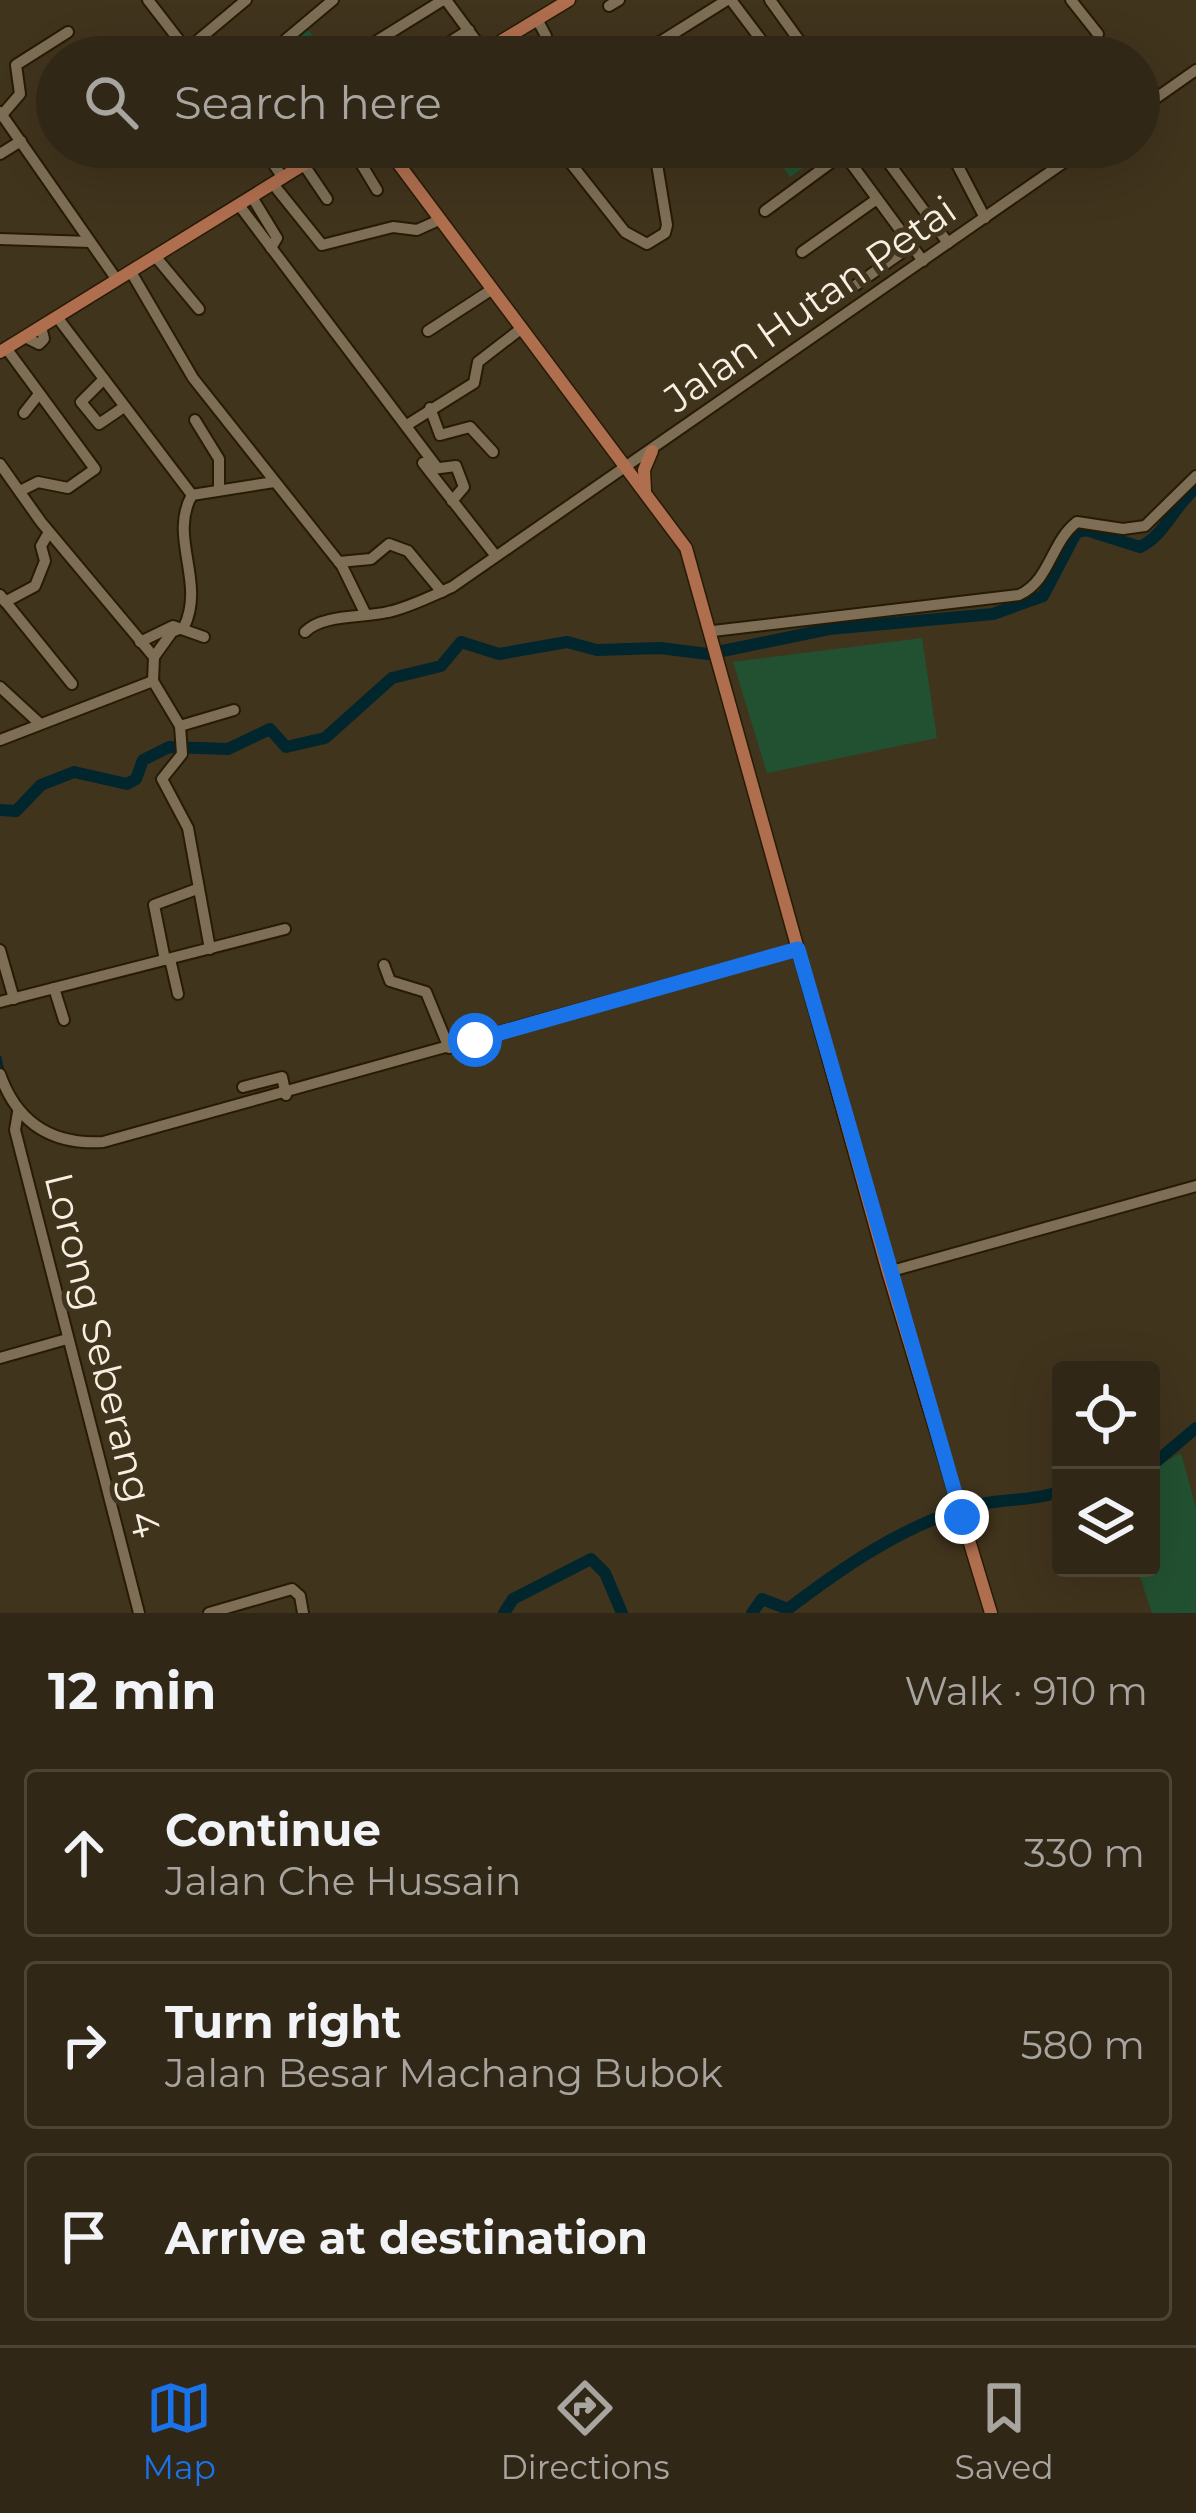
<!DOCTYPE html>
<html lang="en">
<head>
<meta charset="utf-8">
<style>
  :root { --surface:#312716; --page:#3d3323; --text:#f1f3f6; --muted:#a8a5a1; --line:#4c4435; --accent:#1a73e8 }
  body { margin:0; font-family:Montserrat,sans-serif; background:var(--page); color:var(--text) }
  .controls { position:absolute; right:36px; bottom:36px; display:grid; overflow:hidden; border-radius:12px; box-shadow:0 12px 48px #0002 }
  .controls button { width:108px; height:108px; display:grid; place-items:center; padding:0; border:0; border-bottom:3px solid var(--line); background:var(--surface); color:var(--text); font:60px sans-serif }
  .stop { position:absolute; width:36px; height:36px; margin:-27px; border:9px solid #1a73e8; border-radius:50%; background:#fff }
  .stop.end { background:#1a73e8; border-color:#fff; box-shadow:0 3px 12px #0008 }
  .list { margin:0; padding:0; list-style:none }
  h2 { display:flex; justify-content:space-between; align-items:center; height:156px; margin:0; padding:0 48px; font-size:51px }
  h2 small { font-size:39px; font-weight:400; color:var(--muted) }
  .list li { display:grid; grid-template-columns:78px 1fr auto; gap:36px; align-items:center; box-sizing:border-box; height:168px; margin:0 24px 24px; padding:0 24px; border:3px solid var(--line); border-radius:12px }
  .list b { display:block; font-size:45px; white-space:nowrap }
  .list p { margin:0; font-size:39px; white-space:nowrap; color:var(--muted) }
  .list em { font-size:39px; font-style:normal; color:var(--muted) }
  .icon { flex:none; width:66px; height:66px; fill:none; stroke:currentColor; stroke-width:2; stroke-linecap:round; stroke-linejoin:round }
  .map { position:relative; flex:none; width:1196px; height:1613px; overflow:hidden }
  .search { position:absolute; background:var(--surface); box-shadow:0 12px 48px #0002; left:36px; right:36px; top:36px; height:132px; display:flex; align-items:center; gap:30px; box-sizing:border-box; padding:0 42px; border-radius:66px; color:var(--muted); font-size:45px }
  .sheet { height:732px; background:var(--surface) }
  nav { display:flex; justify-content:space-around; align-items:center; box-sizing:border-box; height:168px; border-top:3px solid var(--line); background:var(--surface); font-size:33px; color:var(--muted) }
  nav a { display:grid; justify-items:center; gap:6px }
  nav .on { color:var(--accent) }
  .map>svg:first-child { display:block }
  .green { fill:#225131 }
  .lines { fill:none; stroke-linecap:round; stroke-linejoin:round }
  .stream { stroke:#01262d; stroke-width:3 }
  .river { stroke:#01262d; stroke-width:12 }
  .minor-casing { stroke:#271b05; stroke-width:14 }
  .major-casing { stroke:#271b05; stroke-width:15 }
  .minor { stroke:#7d6e55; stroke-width:10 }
  .major { stroke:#af6e4e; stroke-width:12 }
  .route { stroke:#1a73e8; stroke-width:15 }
  .labels { text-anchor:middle; stroke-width:10; stroke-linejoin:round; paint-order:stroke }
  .street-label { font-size:39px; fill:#f7efe1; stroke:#41341d }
</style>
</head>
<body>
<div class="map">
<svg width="1196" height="1613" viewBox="0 0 1196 1613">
  <rect width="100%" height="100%" fill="#41341d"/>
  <g class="green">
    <path d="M307,29L332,57H273Z"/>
    <path d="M824,147L827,151L790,177L771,149Z"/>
    <path d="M922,638L937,738L767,773L733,662Z"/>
    <path d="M1181,1453L1196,1508V1613H1152L1137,1568H1151V1470Z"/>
  </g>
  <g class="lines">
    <path class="stream" d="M0,1057L3,1071"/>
    <g class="river">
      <path d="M0,810L16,811L41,785L74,772L127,784L136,779L143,760L169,747L228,749L270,729L286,747L325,738L392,678L441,666L461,642L499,654L567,642L597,650L660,648L708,654L829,629L993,614L1043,596L1076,533L1086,530L1140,547C1165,535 1174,506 1196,488"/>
      <path d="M1151,1466L1196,1428"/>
      <path d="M504,1613L513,1599L591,1559L605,1573L622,1613"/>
      <path d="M752,1613L762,1599L788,1609C843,1567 901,1527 968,1507C998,1498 1032,1502 1061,1491"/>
    </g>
    <g class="minor-casing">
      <g id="minor">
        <path d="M148,0L192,57"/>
        <path d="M446,0L488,57"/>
        <path d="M731,0L774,57"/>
        <path d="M770,0L811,57"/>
        <path d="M1071,0L1098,34"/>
        <path d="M609,6L619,0"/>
        <path d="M537,19L546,36L544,57"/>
        <path d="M197,41L246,0"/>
        <path d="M644,52L727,0"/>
        <path d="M265,57L333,0"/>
        <path d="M351,57L443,0"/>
        <path d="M426,57L469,30"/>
        <path d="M741,57L763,43"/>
        <path d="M864,57L879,52L887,57"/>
        <path d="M1139,110L1196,70"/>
        <path d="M0,112L117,280"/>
        <path d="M1,116L20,94L16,65L68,32"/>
        <path d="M262,147L283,178"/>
        <path d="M351,147L377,190"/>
        <path d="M558,147L625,232L647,244L665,233L667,225L657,164L641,147"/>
        <path d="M839,147L923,261"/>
        <path d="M877,147L948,243"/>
        <path d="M948,147L985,218"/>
        <path d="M0,154L21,141"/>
        <path d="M304,165L327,199"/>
        <path d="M273,184L322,245L393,227L417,230L439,220"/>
        <path d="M252,197L277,238L271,248"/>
        <path d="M239,205L436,466"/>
        <path d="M765,211L844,153"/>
        <path d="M0,239L90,242"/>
        <path d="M802,252L877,199"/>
        <path d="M155,256L199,309"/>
        <path d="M131,272L193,378L342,566L365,613"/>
        <path d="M832,302L911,246"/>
        <path d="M57,317L192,495L274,482"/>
        <path d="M428,331L491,290"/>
        <path d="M25,337L39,344L44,339L41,327"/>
        <path d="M6,348L95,469L68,488L38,482L22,490"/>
        <path d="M104,379L81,402L99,424L124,407"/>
        <path d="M430,408L440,435L470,427L493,452"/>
        <path d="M24,413L39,394"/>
        <path d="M195,420L219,459V487"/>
        <path d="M407,425L474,383L478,362L522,328"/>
        <path d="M423,463L495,555"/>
        <path d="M0,464L41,522L154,657L153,681L180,726"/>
        <path d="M432,469L456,466L464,487L452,501"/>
        <path d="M339,562L371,559L389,544L408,551L442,592"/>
        <path d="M0,595L72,684"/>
        <path d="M5,602L35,586L45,561L41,546L49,532"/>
        <path d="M713,631L1019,595C1051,580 1050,543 1077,522L1123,529L1145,526L1196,476"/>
        <path d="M305,632C322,614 363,618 388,612C408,608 432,596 452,587L1086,147"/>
        <path d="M140,642L173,626L204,637"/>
        <path d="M154,657L172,632L184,627C206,582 168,537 192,495"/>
        <path d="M0,687L38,722"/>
        <path d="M180,726L182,754L162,779L188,828L210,949"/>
        <path d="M180,726L234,710"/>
        <path d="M0,740L153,681"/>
        <path d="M0,950L14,999"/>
        <path d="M170,959L178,994"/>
        <path d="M165,960L154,905L197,889"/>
        <path d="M384,965L390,981L426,992L449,1048"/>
        <path d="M54,988L64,1020"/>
        <path d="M0,1002L285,929"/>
        <path d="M0,1074C17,1123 52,1145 103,1142L798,949"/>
        <path d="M243,1087L282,1077L286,1095"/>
        <path d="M18,1112L15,1130L139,1613"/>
        <path d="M888,1272L1196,1186"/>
        <path d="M0,1358L67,1339"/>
        <path d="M209,1613L292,1589L300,1596L303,1613"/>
      </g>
    </g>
    <g class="major-casing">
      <g id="major">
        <path d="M475,57L569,0"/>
        <path d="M386,147L686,548L888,1272L991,1613"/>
        <path d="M0,352L332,147"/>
        <path d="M645,490L644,470L652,451"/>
      </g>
    </g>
    <use href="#minor" class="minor"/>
    <use href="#major" class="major"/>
  </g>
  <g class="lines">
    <path class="route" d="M475,1040L798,949L962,1517"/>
  </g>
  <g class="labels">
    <g class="street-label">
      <text transform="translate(810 304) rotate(-35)" y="14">Jalan Hutan Petai</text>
      <text transform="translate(103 1355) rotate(76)" y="14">Lorong Seberang 4</text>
    </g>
  </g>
</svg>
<div class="controls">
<button><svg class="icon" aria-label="locate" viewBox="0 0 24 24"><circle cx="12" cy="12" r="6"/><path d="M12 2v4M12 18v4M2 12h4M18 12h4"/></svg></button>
<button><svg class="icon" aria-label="layers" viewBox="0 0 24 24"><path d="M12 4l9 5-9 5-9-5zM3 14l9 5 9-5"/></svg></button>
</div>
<div class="stop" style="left:475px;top:1040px"></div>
<div class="stop end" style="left:962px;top:1517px"></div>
<div class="search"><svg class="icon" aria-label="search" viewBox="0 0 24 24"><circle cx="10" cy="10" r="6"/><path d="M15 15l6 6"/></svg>Search here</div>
</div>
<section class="sheet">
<h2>12 min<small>Walk · 910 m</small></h2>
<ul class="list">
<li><svg class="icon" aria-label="ahead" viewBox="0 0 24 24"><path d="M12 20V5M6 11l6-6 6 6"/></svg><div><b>Continue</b><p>Jalan Che Hussain</p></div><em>330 m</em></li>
<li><svg class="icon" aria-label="right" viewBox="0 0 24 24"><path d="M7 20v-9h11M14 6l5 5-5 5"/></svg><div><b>Turn right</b><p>Jalan Besar Machang Bubok</p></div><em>580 m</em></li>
<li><svg class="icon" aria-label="arrive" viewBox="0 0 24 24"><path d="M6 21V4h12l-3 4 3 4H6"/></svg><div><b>Arrive at destination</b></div></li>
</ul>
</section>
<nav>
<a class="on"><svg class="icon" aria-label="map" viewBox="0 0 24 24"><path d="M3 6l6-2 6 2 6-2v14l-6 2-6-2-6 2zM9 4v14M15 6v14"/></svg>Map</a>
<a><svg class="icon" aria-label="directions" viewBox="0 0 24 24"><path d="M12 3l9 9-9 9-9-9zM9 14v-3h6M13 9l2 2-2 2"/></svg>Directions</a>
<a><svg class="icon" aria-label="saved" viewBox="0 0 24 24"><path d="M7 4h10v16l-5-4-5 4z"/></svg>Saved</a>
</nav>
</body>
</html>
